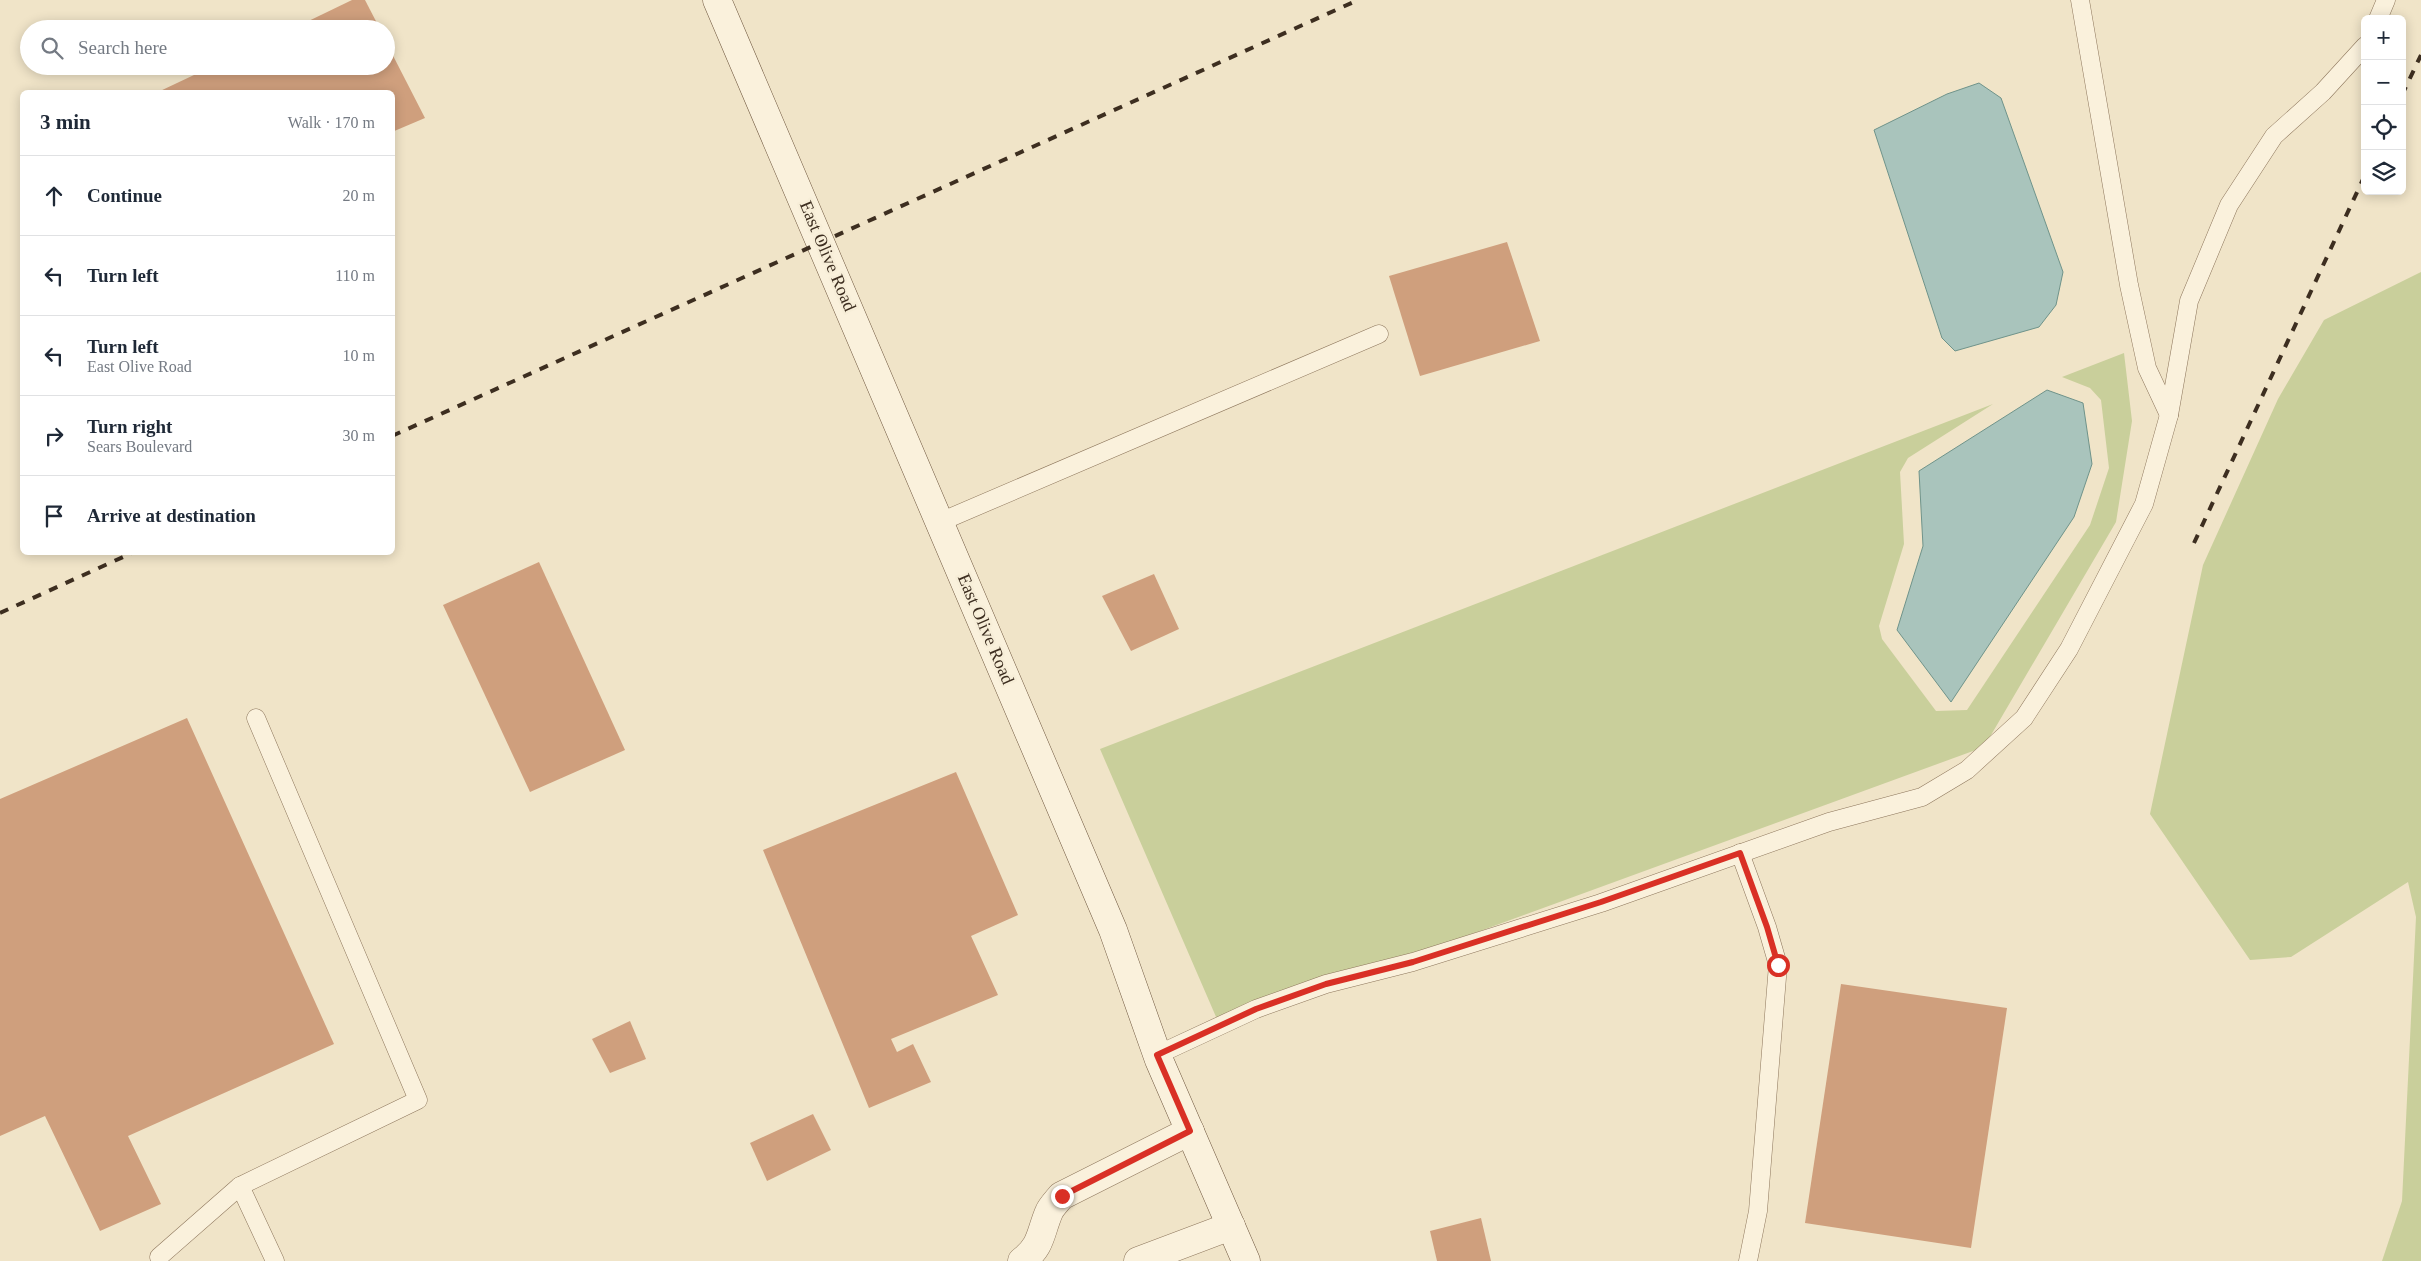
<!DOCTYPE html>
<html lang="en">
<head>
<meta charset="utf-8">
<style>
  :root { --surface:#fff; --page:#f6f6f7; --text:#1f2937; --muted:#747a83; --line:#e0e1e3 }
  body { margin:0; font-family:Georgia,serif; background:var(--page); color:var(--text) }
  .controls { position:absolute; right:15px; top:15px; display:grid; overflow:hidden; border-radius:8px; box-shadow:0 2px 12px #0003 }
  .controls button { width:45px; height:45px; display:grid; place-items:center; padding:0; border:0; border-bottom:1px solid var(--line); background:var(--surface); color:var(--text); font:25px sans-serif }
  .stop { position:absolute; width:15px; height:15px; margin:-11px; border:4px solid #d93025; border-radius:50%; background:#fff }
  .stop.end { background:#d93025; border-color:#fff; box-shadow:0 1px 5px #0008 }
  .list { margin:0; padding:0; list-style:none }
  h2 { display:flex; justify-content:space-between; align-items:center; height:65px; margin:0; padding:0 20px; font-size:21px }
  h2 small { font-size:16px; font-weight:400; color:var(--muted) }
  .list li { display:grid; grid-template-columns:32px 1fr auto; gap:15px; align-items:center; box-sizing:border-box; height:80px; padding:0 20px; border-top:1px solid var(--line) }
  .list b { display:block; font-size:19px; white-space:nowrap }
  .list p { margin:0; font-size:16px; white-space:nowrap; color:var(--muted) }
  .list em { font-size:16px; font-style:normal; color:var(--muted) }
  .icon { flex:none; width:28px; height:28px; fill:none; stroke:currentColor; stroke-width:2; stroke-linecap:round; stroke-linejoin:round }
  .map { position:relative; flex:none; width:2421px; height:1261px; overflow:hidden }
  .search { position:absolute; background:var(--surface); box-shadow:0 2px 12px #0003; left:20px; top:20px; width:375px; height:55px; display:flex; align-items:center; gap:12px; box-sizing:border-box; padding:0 18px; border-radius:28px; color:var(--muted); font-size:19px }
  .panel { position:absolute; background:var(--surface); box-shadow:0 2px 12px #0003; left:20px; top:90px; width:375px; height:465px; border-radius:8px }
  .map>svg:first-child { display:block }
  .green { fill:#c9cf9b }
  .water { fill:#a9c4bc; stroke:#6f938a }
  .building { fill:#cf9f7d }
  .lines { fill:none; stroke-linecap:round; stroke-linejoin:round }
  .lane-casing { stroke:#8d765c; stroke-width:19 }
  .street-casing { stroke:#8d765c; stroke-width:29 }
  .secondary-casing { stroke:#6f573f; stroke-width:29 }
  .lane { stroke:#faf1dc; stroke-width:18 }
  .street { stroke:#faf1dc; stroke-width:28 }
  .secondary { stroke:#faf1dc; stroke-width:28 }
  .rail { stroke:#3d2e20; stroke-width:4; stroke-dasharray:9 9; stroke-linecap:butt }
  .route { stroke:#d93025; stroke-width:6 }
  .labels { text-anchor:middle; stroke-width:5; stroke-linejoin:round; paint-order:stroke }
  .street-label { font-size:18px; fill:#3d2e20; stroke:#f7eed8 }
</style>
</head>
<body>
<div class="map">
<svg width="2421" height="1261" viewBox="0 0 2421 1261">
  <rect width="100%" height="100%" fill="#f0e4c8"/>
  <g class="green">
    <path d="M2421,272V1261H2382L2402,1201L2416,917L2408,882L2291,957L2250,960L2150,814L2203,565L2278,399L2324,320Z"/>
    <path d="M2124,353L2132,421L2116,522L1984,747L1220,1026L1100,749L1993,404L1908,458L1900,472L1904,544L1879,626L1882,639L1936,711L1967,710L2090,525L2109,468L2101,400L2090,388L2062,377Z"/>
  </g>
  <g class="water">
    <path d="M1979,83L2001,98L2063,272L2056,305L2039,327L1955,351L1942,338L1874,130L1947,94Z"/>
    <path d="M2047,390L2083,403L2092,464L2074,517L1951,702L1897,630L1923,546L1919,471Z"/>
  </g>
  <g class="building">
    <path d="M352,0H365L380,29H292Z"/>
    <path d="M386,42L425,118L392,132V92H158L213,66H386Z"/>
    <path d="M1507,242L1540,341L1420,376L1389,276Z"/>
    <path d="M539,562L625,750L530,792L443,605Z"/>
    <path d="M1154,574L1179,629L1131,651L1102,596Z"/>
    <path d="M187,718L334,1044L128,1136L161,1204L100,1231L45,1116L0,1136V799Z"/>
    <path d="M956,772L1018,915L971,936L998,995L891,1039L897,1052L913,1044L931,1082L869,1108L763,850Z"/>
    <path d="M1841,984L2007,1008L1971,1248L1805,1223Z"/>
    <path d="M630,1021L646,1059L610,1073L592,1039Z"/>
    <path d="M813,1114L831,1150L767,1181L750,1143Z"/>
    <path d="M1481,1218L1491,1261H1437L1430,1231Z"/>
  </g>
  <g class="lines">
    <g class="lane-casing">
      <g id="lane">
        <path d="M2080,0L2129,285L2147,368L2169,415"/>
        <path d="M2378,19L2386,0"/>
        <path d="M940,522L1379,334"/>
        <path d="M1740,853L1767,927L1778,965L1758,1211L1748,1261"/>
        <path d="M1157,1055L1256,1009L1326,984L1413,962L1601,903L1829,822L1922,797L1967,770L2024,718L2069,649L2144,504L2169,415L2189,301L2229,205L2274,136L2323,92L2365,46"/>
        <path d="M240,1186L275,1261"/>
        <path d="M159,1257L240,1186L418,1100L256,718"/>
      </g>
    </g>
    <g class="street-casing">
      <g id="street">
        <path d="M1022,1261C1042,1246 1040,1233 1049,1212C1051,1207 1057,1201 1061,1196L1190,1131"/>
        <path d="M1138,1261L1231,1226"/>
      </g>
    </g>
    <g class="secondary-casing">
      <path id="secondary" d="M717,0L1113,930L1159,1060L1246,1261"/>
    </g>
    <use href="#lane" class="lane"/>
    <use href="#street" class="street"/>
    <use href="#secondary" class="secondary"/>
    <g class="rail">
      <path d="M2402,95L2421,55"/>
      <path d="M392,436L1358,0"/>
      <path d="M2194,543L2365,175"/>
      <path d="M0,613L134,552"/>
    </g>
  </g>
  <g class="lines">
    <path class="route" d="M1062,1196L1190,1131L1157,1055L1256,1009L1326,984L1413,962L1601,902L1740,853L1767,927L1778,965"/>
  </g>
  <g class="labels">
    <g class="street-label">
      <text transform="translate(828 256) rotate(67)" y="6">East Olive Road</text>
      <text transform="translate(986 629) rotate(67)" y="6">East Olive Road</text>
    </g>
  </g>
</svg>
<div class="controls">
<button>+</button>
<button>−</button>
<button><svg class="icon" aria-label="locate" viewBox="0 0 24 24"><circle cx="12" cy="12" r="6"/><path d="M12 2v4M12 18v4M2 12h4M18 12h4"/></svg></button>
<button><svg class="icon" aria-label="layers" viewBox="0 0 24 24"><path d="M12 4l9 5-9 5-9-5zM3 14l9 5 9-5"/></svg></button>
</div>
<div class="stop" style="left:1778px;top:965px"></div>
<div class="stop end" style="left:1062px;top:1196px"></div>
<div class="search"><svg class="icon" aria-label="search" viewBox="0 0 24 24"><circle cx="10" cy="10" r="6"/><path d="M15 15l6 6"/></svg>Search here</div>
<section class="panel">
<h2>3 min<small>Walk · 170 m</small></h2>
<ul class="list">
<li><svg class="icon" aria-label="ahead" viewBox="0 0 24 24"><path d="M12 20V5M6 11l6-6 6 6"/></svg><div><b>Continue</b></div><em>20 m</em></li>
<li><svg class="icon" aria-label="left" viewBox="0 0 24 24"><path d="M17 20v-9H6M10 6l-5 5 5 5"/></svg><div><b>Turn left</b></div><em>110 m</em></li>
<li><svg class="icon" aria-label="left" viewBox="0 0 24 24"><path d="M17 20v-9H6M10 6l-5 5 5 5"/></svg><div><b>Turn left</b><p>East Olive Road</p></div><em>10 m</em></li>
<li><svg class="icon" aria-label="right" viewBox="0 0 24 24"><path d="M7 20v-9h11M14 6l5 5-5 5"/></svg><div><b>Turn right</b><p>Sears Boulevard</p></div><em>30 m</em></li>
<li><svg class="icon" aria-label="arrive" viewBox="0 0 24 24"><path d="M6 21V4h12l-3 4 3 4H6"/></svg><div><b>Arrive at destination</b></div></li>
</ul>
</section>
</div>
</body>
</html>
